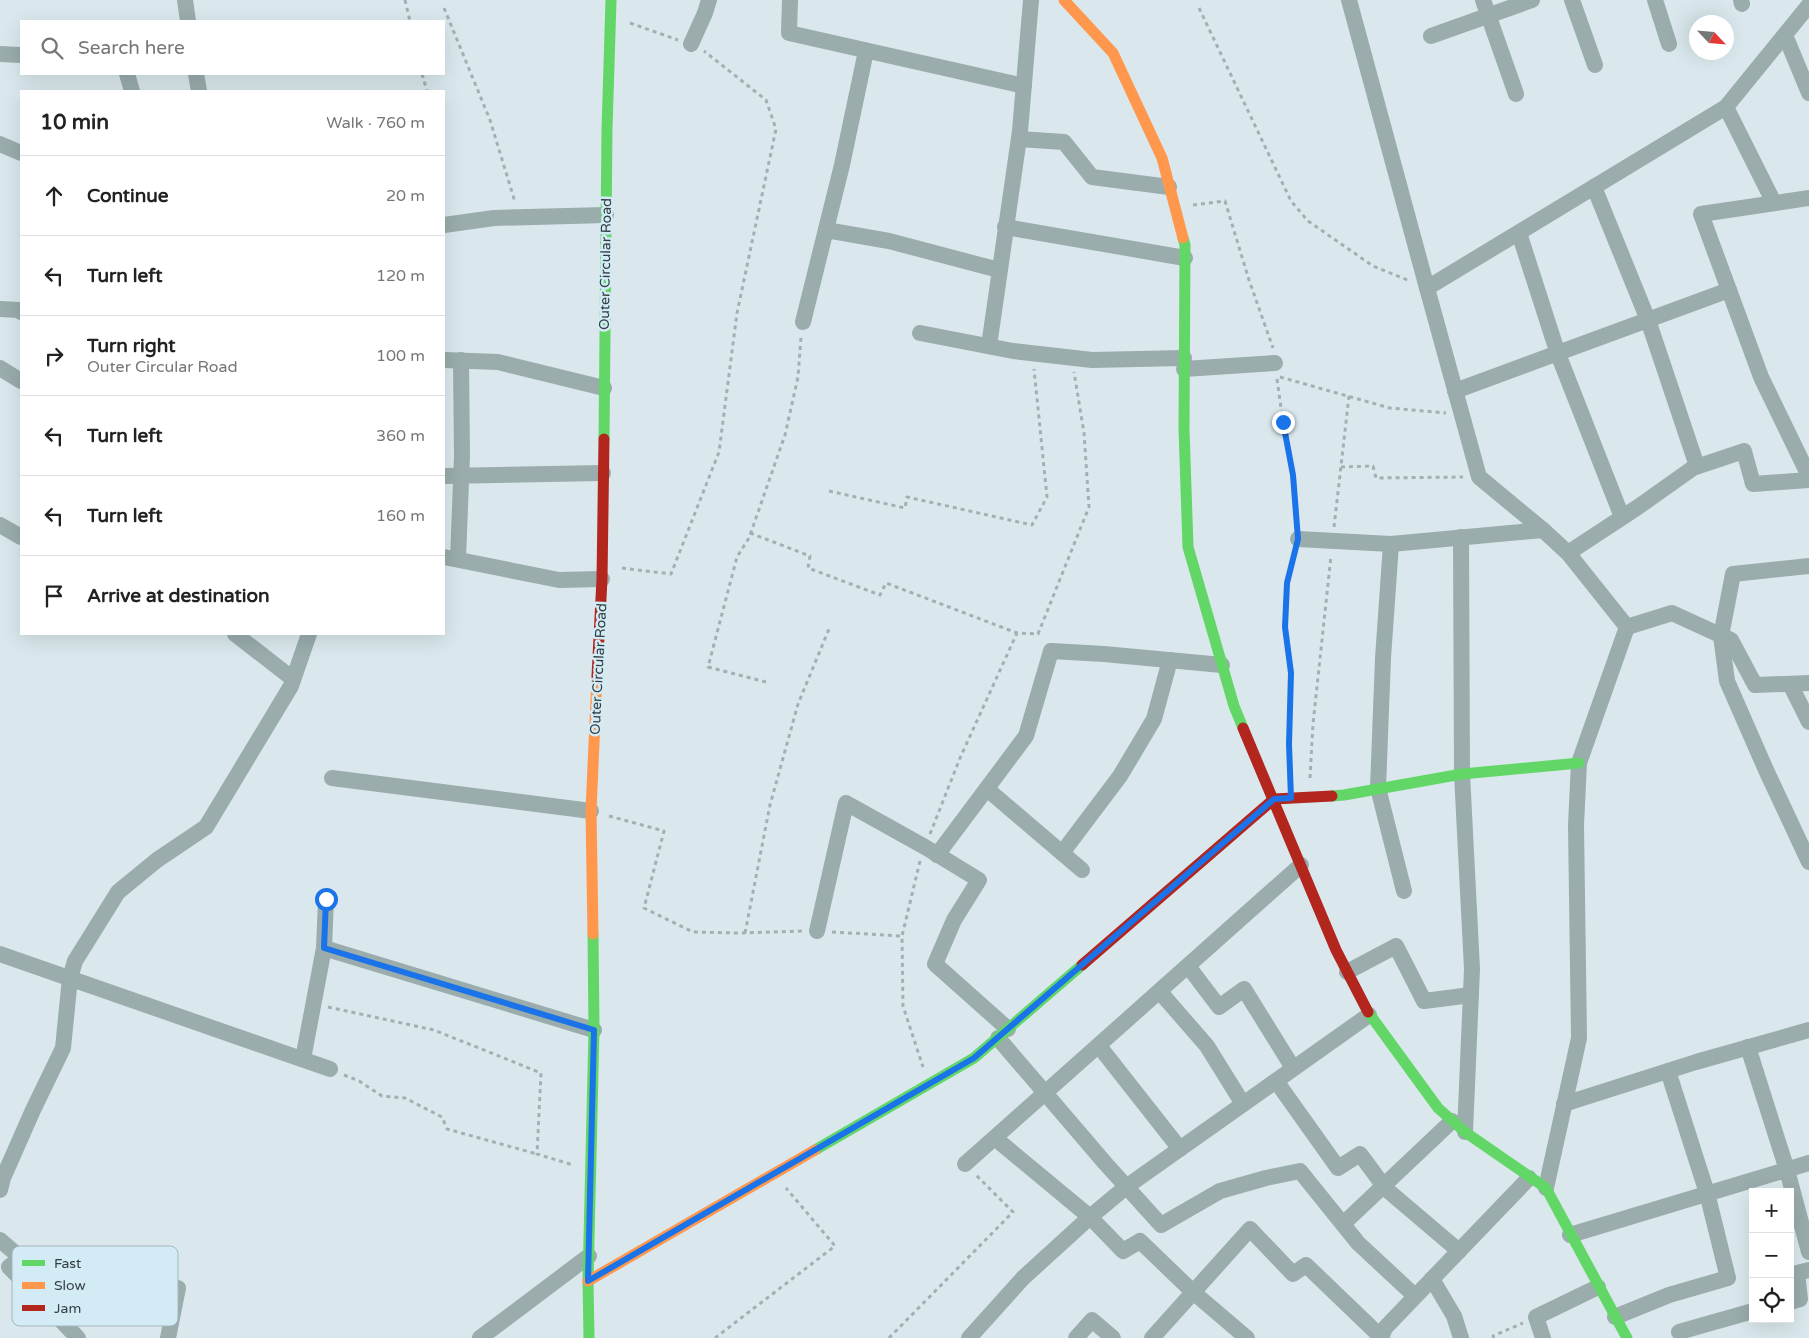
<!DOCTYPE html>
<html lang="en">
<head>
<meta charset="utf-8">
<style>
  :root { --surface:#fff; --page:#f2f2f2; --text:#222; --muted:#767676; --line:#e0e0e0 }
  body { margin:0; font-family:"Varela Round",sans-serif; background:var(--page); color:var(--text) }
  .controls { position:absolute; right:15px; bottom:15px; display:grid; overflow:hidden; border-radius:0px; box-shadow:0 5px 20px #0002 }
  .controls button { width:45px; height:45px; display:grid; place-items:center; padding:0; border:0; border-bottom:1px solid var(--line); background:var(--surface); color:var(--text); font:25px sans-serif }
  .compass { position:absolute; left:1689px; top:15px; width:45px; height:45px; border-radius:50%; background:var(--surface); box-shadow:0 5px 20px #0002; rotate:116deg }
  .stop { position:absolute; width:15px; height:15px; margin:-11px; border:4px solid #1a73e8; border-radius:50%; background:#fff }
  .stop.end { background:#1a73e8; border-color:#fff; box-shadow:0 1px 5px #0008 }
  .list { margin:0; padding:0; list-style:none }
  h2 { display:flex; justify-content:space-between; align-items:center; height:65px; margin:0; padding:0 20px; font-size:21px }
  h2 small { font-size:16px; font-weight:400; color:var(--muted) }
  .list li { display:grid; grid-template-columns:32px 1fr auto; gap:15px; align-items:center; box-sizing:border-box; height:80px; padding:0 20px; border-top:1px solid var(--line) }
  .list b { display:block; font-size:19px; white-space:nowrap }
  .list p { margin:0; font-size:16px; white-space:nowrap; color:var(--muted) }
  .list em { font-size:16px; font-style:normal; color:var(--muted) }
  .icon { flex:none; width:28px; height:28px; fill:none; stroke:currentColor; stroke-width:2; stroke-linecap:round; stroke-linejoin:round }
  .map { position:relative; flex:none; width:1809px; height:1338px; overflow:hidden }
  .search { position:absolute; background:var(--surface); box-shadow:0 5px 20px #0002; left:20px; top:20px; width:425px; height:55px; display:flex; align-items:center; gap:12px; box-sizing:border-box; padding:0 18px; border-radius:0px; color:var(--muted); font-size:19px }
  .panel { position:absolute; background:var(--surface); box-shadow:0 5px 20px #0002; left:20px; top:90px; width:425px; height:545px; border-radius:0px }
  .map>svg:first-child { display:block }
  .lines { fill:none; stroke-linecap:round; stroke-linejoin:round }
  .path { stroke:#a3b0b2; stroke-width:3; stroke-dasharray:4 4; stroke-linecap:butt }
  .street { stroke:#9aacac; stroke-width:16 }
  .fast { stroke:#63d668; stroke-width:11 }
  .slow { stroke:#ff974d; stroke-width:11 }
  .jam { stroke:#b3261e; stroke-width:11 }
  .route { stroke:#1a73e8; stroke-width:6 }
  .labels { text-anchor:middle; stroke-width:5; stroke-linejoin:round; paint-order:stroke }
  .street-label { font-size:14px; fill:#343e42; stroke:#d2ebf5 }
  .key { fill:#d2ebf5; stroke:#a3b7bf; stroke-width:1 }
  .key-label { font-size:14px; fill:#343e42 }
</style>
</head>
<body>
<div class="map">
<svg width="1809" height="1338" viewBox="0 0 1809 1338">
  <rect width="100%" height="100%" fill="#dae8ed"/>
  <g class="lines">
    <g class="path">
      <path d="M405,0L410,21"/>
      <path d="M444,8L490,120L515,202"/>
      <path d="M1199,8L1291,201L1308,221L1373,266L1410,281"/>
      <path d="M630,23L678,40"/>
      <path d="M422,74L427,91"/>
      <path d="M1193,205L1225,201L1249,280L1273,348"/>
      <path d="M1280,377L1390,408L1446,413"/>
      <path d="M1277,379L1283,422L1293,475L1297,526"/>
      <path d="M1341,467L1373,466L1376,478L1463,477"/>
      <path d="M829,491L905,508L907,497L1032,525L1047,497L1034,369"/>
      <path d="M1334,527L1349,396"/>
      <path d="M750,533L810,556L808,568L880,595L886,583L1017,633"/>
      <path d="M622,568L671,574L719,452L737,313L776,129L766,100L704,51"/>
      <path d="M766,682L708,667L737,557L749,538L785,435L798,377L801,337"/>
      <path d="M1310,778L1313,724L1331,556"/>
      <path d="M1290,779L1289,744L1291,673L1285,627L1287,583L1295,554"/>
      <path d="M609,816L664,831L644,908L693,932L738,933L804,931"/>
      <path d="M930,834L960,758L1017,633L1038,634L1089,507L1084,433L1074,372"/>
      <path d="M920,861L902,936L903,1006L923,1067"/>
      <path d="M832,932L902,936"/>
      <path d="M745,933L770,805L798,704L829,629"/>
      <path d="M328,1007L434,1030L541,1073L537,1154L573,1165"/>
      <path d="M344,1075L359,1081L382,1096L405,1098L442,1117L447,1129L537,1154"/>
      <path d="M715,1338L835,1246L786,1188"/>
      <path d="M889,1338L1013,1212L975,1174"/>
      <path d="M1494,1338L1493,1336L1523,1323"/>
    </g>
    <g class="street">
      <path d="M185,0L188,21"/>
      <path d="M790,0L789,33L1024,86"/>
      <path d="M1349,0L1427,288L1726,107L1809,5"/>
      <path d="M1483,0L1516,94"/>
      <path d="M1572,0L1595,65"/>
      <path d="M1655,0L1669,44"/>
      <path d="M1741,0L1742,4"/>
      <path d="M1785,35L1809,93"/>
      <path d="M1431,36L1532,0"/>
      <path d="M691,44L705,13L709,0"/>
      <path d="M0,54L21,55"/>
      <path d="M127,74L132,91"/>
      <path d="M196,74L199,91"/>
      <path d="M1726,107L1774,203"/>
      <path d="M1019,139L1064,142L1092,177L1169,187"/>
      <path d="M0,144L21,153"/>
      <path d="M1594,187L1648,320L1697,466"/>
      <path d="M1809,198L1701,214L1761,377L1809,476"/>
      <path d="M444,225L494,218L606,215"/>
      <path d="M1005,227L1185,258"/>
      <path d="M826,230L889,241L999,270"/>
      <path d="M1519,233L1558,354L1622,517"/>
      <path d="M1427,288L1479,477L1543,530"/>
      <path d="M0,309L19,310L21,312"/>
      <path d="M803,322L842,165L866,51"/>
      <path d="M920,333L1013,351L1092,360L1184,358"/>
      <path d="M989,346L1020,131L1031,0"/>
      <path d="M444,360L498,362L604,388"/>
      <path d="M0,368L21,381"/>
      <path d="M1184,369L1275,363"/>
      <path d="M1455,391L1729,290"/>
      <path d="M444,476L603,473"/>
      <path d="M0,525L21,537"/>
      <path d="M1461,537L1462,774L1472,969L1465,1132"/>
      <path d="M1298,539L1391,544L1543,530L1568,553"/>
      <path d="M1391,544L1383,658L1378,788L1404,891"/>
      <path d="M444,557L559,580L602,579"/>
      <path d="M458,559L462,456L461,360"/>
      <path d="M1809,566L1733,574L1721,636L1727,681L1766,770L1809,862"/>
      <path d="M1627,627L1672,613L1731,640L1755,685L1809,683"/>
      <path d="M235,634L293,679"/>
      <path d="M1790,684L1809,722"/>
      <path d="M332,778L591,811"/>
      <path d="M987,789L1082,870"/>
      <path d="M1062,853L1120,776L1154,719L1170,660"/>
      <path d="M937,855L1026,736L1051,651L1104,654L1222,665"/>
      <path d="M817,931L846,803L925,847L979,880L954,920L935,964L1008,1029"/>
      <path d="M324,948L594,1030"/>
      <path d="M0,954L330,1069"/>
      <path d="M1188,966L1219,1007L1244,989L1293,1068"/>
      <path d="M1347,972L1396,946L1424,1001L1471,995"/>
      <path d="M1160,992L1207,1046L1243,1104"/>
      <path d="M998,1038L1105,1163L1161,1225L1220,1191L1266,1178L1300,1171L1358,1243L1415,1296"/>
      <path d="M1099,1046L1180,1149"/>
      <path d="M1748,1047L1787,1170L1809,1252"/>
      <path d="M303,1059L324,948L326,899"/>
      <path d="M1276,1081L1338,1168L1360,1154L1386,1189L1459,1251"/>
      <path d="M1564,1104L1696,1062L1809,1030"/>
      <path d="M996,1139L1090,1217L1123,1251L1140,1241L1193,1292L1247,1338"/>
      <path d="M965,1164L1301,865"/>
      <path d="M1546,1188L1579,1038L1576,825L1579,763L1627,627L1568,553L1638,507L1693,468L1744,451L1753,484L1809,480"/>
      <path d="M0,1190L3,1178L33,1110L63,1048L70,978L75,961L118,892L157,860L206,827L291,686L309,634"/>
      <path d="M1343,1224L1452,1121"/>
      <path d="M1570,1235L1809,1163"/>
      <path d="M0,1240L21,1258L9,1267L78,1338"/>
      <path d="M1432,1279L1454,1316L1461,1338"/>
      <path d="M1790,1302L1800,1299L1797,1273L1809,1270"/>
      <path d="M1615,1317L1669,1295L1728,1278L1707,1193L1668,1071"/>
      <path d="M1679,1332L1753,1311"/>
      <path d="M168,1338L178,1288"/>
      <path d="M480,1338L589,1256"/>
      <path d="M969,1338L1023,1278L1090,1217L1126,1187L1369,1015"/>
      <path d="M1076,1338L1092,1320L1113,1338"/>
      <path d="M1152,1338L1250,1229L1293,1274L1306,1265L1381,1337"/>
      <path d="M1381,1338L1385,1328L1529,1178"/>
      <path d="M1543,1338L1536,1317L1598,1287"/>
    </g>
    <g class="fast">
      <path d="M1183,238L1185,245L1184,429L1188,547L1234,706L1243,728"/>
      <path d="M604,439L607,129L611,0"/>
      <path d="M1332,796L1344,795L1462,774L1579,763"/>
      <path d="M1368,1012L1438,1108L1465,1132L1546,1188L1627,1338"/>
      <path d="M815,1150L974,1058L1082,965"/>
      <path d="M589,1338L588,1281L594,1030L593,934"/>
    </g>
    <g class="slow">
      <path d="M1064,0L1113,53L1162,158L1183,238"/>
      <path d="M593,934L591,811L597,676"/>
      <path d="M588,1281L815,1150"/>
    </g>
    <g class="jam">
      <path d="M597,676L602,579L604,439"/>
      <path d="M1243,728L1336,950L1368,1012"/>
      <path d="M1082,965L1274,799L1332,796"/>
    </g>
  </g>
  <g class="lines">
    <path class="route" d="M326,899L324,948L594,1030L588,1281L974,1058L1274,799L1291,798L1289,744L1291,673L1285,627L1287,583L1298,539L1293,475L1283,422"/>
  </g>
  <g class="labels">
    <g class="street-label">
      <text transform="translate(605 264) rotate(-89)" y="5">Outer Circular Road</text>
      <text transform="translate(598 669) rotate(-87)" y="5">Outer Circular Road</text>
    </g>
  </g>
  <rect x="12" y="1246" width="166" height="80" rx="8" class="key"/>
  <rect x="22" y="1260" width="23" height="6" fill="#63d668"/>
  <rect x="22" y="1282" width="23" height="7" fill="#ff974d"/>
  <rect x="22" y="1305" width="23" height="6" fill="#b3261e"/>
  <g class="key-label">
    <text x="54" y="1268">Fast</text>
    <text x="54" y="1290">Slow</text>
    <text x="54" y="1313">Jam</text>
  </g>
</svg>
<div class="controls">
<button>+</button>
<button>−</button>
<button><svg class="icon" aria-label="locate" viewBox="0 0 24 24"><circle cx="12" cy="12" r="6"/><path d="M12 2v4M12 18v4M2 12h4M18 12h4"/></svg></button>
</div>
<svg class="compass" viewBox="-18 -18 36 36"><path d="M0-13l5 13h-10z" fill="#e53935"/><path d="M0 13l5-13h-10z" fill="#767676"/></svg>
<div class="stop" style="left:326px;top:899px"></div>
<div class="stop end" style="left:1283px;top:422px"></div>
<div class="search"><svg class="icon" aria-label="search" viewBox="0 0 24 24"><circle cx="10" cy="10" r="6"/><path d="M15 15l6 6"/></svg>Search here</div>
<section class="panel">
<h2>10 min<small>Walk · 760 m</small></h2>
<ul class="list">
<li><svg class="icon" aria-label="ahead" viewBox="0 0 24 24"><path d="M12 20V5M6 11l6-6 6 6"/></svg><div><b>Continue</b></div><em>20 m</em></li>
<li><svg class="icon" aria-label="left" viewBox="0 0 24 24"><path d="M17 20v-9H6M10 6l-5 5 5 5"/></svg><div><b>Turn left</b></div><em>120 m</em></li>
<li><svg class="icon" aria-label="right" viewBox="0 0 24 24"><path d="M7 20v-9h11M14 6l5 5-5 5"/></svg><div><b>Turn right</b><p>Outer Circular Road</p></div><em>100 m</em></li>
<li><svg class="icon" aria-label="left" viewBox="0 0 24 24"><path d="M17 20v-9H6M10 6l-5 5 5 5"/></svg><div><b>Turn left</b></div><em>360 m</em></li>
<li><svg class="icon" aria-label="left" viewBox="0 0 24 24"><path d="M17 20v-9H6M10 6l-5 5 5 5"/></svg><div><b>Turn left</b></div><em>160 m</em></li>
<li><svg class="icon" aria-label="arrive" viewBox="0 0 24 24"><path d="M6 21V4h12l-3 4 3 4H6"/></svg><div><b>Arrive at destination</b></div></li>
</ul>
</section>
</div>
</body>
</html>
